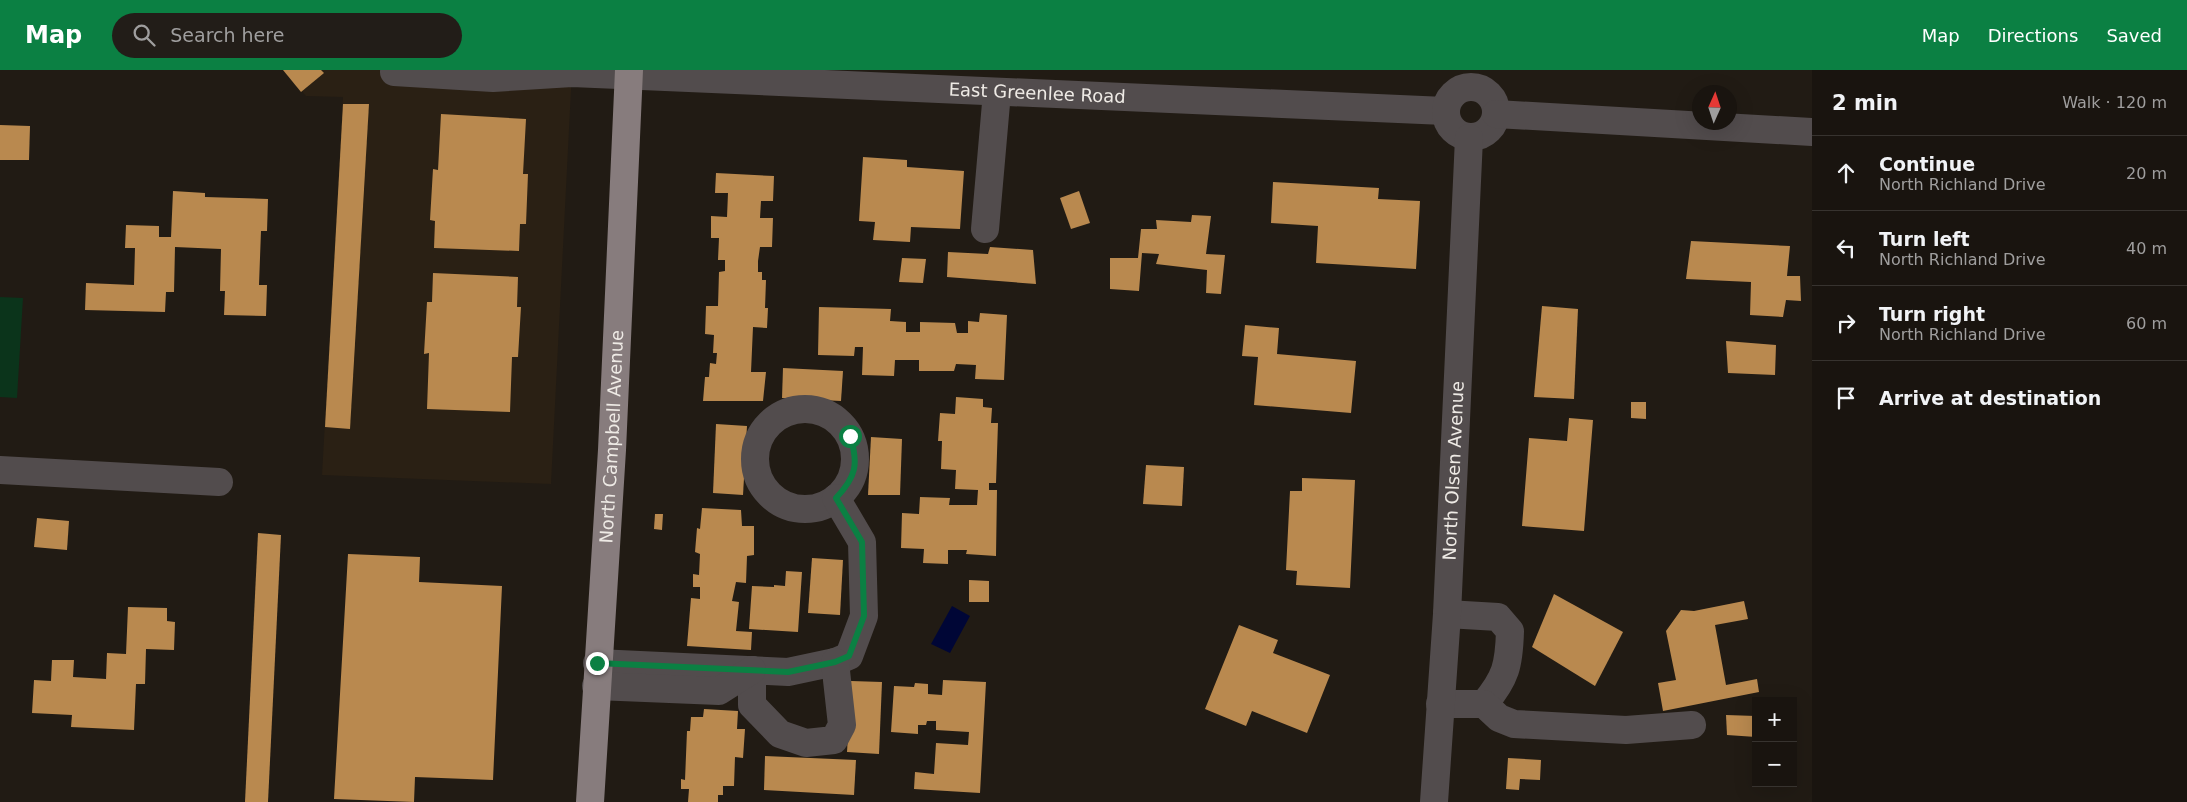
<!DOCTYPE html>
<html lang="en">
<head>
<meta charset="utf-8">
<style>
  :root { --surface:#19140f; --page:#221d18; --text:#f1f3f6; --muted:#9f9e9e; --line:#37332f; --accent:#0b8043 }
  body { margin:0; font-family:"DejaVu Sans",sans-serif; background:var(--page); color:var(--text) }
  .controls { position:absolute; right:15px; bottom:15px; display:grid; overflow:hidden; border-radius:0px; box-shadow:0 5px 20px #0002 }
  .controls button { width:45px; height:45px; display:grid; place-items:center; padding:0; border:0; border-bottom:1px solid var(--line); background:var(--surface); color:var(--text); font:25px sans-serif }
  .compass { position:absolute; left:1692px; top:15px; width:45px; height:45px; border-radius:50%; background:var(--surface); box-shadow:0 5px 20px #0002; rotate:3deg }
  .stop { position:absolute; width:15px; height:15px; margin:-11px; border:4px solid #0b8043; border-radius:50%; background:#fff }
  .stop.end { background:#0b8043; border-color:#fff; box-shadow:0 1px 5px #0008 }
  .list { margin:0; padding:0; list-style:none }
  h2 { display:flex; justify-content:space-between; align-items:center; height:65px; margin:0; padding:0 20px; font-size:21px }
  h2 small { font-size:16px; font-weight:400; color:var(--muted) }
  .list li { display:grid; grid-template-columns:32px 1fr auto; gap:15px; align-items:center; box-sizing:border-box; height:75px; padding:0 20px; border-top:1px solid var(--line) }
  .list b { display:block; font-size:19px; white-space:nowrap }
  .list p { margin:0; font-size:16px; white-space:nowrap; color:var(--muted) }
  .list em { font-size:16px; font-style:normal; color:var(--muted) }
  .icon { flex:none; width:28px; height:28px; fill:none; stroke:currentColor; stroke-width:2; stroke-linecap:round; stroke-linejoin:round }
  .map { position:relative; flex:none; width:1812px; height:732px; overflow:hidden }
  header { display:flex; align-items:center; gap:30px; box-sizing:border-box; height:70px; padding:0 25px; background:var(--accent); color:#fff }
  header strong { font-size:24px }
  nav { display:flex; gap:28px; margin-inline-start:auto; font-size:18px }
  .search { width:350px; height:45px; background:var(--page); display:flex; align-items:center; gap:12px; box-sizing:border-box; padding:0 18px; border-radius:28px; color:var(--muted); font-size:19px }
  main { display:flex }
  aside { flex:1; background:var(--surface) }
  .map>svg:first-child { display:block }
  .built { fill:#2a2014 }
  .green { fill:#0b341b }
  .water { fill:#000636 }
  .building { fill:#b9894f }
  .lines { fill:none; stroke-linecap:round; stroke-linejoin:round }
  .minor { stroke:#524c4d; stroke-width:28 }
  .major { stroke:#877c7d; stroke-width:28 }
  .route { stroke:#0b8043; stroke-width:6 }
  .labels { text-anchor:middle; stroke-width:5; stroke-linejoin:round; paint-order:stroke }
  .street-label { font-size:18px; fill:#eeeae5; stroke:#18120b }
</style>
</head>
<body>
<header>
<strong>Map</strong>
<div class="search"><svg class="icon" aria-label="search" viewBox="0 0 24 24"><circle cx="10" cy="10" r="6"/><path d="M15 15l6 6"/></svg>Search here</div>
<nav><a>Map</a><a>Directions</a><a>Saved</a></nav>
</header>
<main>
<div class="map">
<svg width="1812" height="732" viewBox="0 0 1812 732">
  <rect width="100%" height="100%" fill="#211b14"/>
  <path class="built" d="M283,0H572L551,414L322,405L343,27L306,26Z"/>
  <path class="green" d="M0,227L23,228L17,328L0,327Z"/>
  <path class="water" d="M952,536L970,546L950,583L931,574Z"/>
  <g class="building">
    <path d="M283,0H321L324,3L301,22Z"/>
    <path d="M343,34H369L350,359L325,357Z"/>
    <path d="M441,44L526,49L523,104H528L526,154H520L519,181L434,178L435,151L430,150L433,99L438,100Z"/>
    <path d="M0,55L30,56L29,90H0Z"/>
    <path d="M863,87L907,90V97L964,101L960,159L911,157L910,172L873,170L875,152L859,151Z"/>
    <path d="M716,103L774,106L773,131H761L760,148H773L772,177H760L758,191V202H762V210H766L765,238H768L767,258L753,257L751,302H766L763,331H703L705,307H709L710,293L716,294L717,283H713L714,265L705,264L706,236H718L719,202L725,201V190H718L719,168H711V146L727,147L728,123H715Z"/>
    <path d="M1273,112L1379,118L1378,129L1420,131L1416,199L1316,193L1318,156L1271,153Z"/>
    <path d="M173,121L205,123V127L268,129L267,161H261L259,215H267L266,246L224,245L225,221H220L221,179L175,177L174,222H166L165,242L85,240L86,213L134,215L135,178H125L126,155L159,156V167H171Z"/>
    <path d="M1079,121L1090,153L1071,159L1060,128Z"/>
    <path d="M1192,145L1211,146L1206,184L1225,185L1221,224L1206,223L1207,200L1156,194L1159,184L1142,183L1139,221L1110,219V188H1138L1141,159H1157L1156,150L1191,152Z"/>
    <path d="M1691,171L1790,176L1787,206H1800L1801,231L1786,230L1783,247L1750,245L1751,212L1686,209Z"/>
    <path d="M990,177L1033,180L1036,214L947,207L948,182L988,184Z"/>
    <path d="M902,188L926,189L923,213L899,212Z"/>
    <path d="M433,203L518,207L517,237H521L518,287H512L510,342L427,339L429,283L424,284L427,232H432Z"/>
    <path d="M1542,236L1578,239L1574,329L1534,327Z"/>
    <path d="M819,237L891,239L890,251L906,252V262H920V252L955,253L957,263H968V251L979,252L980,243L1007,245L1004,310L975,309L976,295L956,294L954,301H919V290H895L894,306L862,305L863,277H855L854,286L818,285Z"/>
    <path d="M1245,255L1279,258L1277,284L1356,291L1351,343L1254,335L1258,287L1242,286Z"/>
    <path d="M1726,271L1776,275L1775,305L1728,303Z"/>
    <path d="M783,298L843,301L841,331L782,328Z"/>
    <path d="M956,327L983,329V337L992,338L991,353H998L996,413H989V420H997L996,486L966,484L967,480H948V494L923,493L924,479L901,478L902,443L919,444L920,427L950,428L949,435H977L978,420L955,419L956,400L941,399L942,371H938L940,343L955,344Z"/>
    <path d="M1631,332H1646V349L1631,348Z"/>
    <path d="M1569,348L1593,350L1584,461L1522,456L1529,368L1567,371Z"/>
    <path d="M716,354L747,356L743,425L713,423Z"/>
    <path d="M871,367L902,369L900,425H868Z"/>
    <path d="M1146,395L1184,397L1182,436L1143,434Z"/>
    <path d="M1302,408L1355,410L1350,518L1296,515L1297,501L1286,500L1290,421H1302Z"/>
    <path d="M702,438L741,440L742,456H754V485L747,486L746,513L736,512L732,531L739,532L736,561L752,562L751,580L687,576L691,528L700,529V517H693V504L699,505L700,484L695,482L697,458L700,459Z"/>
    <path d="M655,444H663L662,460L654,459Z"/>
    <path d="M37,448L69,451L67,480L34,477Z"/>
    <path d="M258,463L281,465L268,732H245Z"/>
    <path d="M348,484L420,487L419,512L502,516L493,710L415,707L414,732L334,729Z"/>
    <path d="M812,488L843,490L840,545L808,543Z"/>
    <path d="M786,501L802,502L798,562L749,559L752,516L774,517V515L785,516Z"/>
    <path d="M969,510L989,511V532H969Z"/>
    <path d="M1554,524L1623,562L1595,616L1532,577Z"/>
    <path d="M1744,531L1748,549L1715,555L1726,615L1757,609L1759,622L1663,641L1658,613L1676,610L1666,561L1681,540L1694,541Z"/>
    <path d="M128,537L167,538V551L175,552L174,580L146,579L145,614H136L134,660L71,657L72,645L32,643L34,610L51,611L52,590H74L73,607L106,609L107,583L126,584Z"/>
    <path d="M1239,555L1278,570L1273,583L1330,605L1307,663L1252,641L1246,656L1205,639Z"/>
    <path d="M943,610L986,612L980,723L914,719L915,702L934,704L936,673L968,675L969,662L936,660V651H927L926,655H918V664L891,662L894,616L914,617L915,613L928,614V624L942,625Z"/>
    <path d="M851,611L882,612L879,684L847,682Z"/>
    <path d="M704,639L738,641L737,659H745L743,688L735,687L734,716H723V725H718V732H688L689,719H681V709L685,710L687,661H690L691,647H703Z"/>
    <path d="M1726,645L1756,646V667L1727,665Z"/>
    <path d="M765,686L856,690L854,725L764,720Z"/>
    <path d="M1508,688L1541,690L1540,710L1520,709L1519,720L1506,719Z"/>
  </g>
  <g class="lines">
    <g class="minor">
      <path id="s1" d="M394,2L493,8L572,3L1445,41"/>
      <circle cx="1471" cy="42" r="25"/>
      <path d="M1496,44L1812,62"/>
      <path d="M985,159L997,22"/>
      <circle cx="805" cy="389" r="50"/>
      <path d="M0,400L219,412"/>
      <path d="M1447,544L1498,547L1510,561C1509,595 1506,608 1484,634"/>
      <path d="M597,593L788,602L835,592L849,586L864,546L862,472L836,428"/>
      <path d="M752,600V635L780,664L806,673L834,670L842,655L835,592"/>
      <path d="M596,616L719,621L752,600"/>
      <path d="M1440,634H1484L1499,648L1514,654L1626,660L1692,655"/>
      <path id="s2" d="M1434,732L1447,544L1469,68"/>
    </g>
    <path class="major" id="s3" d="M590,732L612,380L629,0"/>
  </g>
  <g class="lines">
    <path class="route" d="M597,593L788,602L835,592L849,586L864,546L862,472L836,428C856,407 859,394 850,366"/>
  </g>
  <g class="labels">
    <g class="street-label">
      <text dy="6" stroke="none"><textPath href="#s1" startOffset="644">East Greenlee Road</textPath></text>
      <text dy="6" stroke="none"><textPath href="#s3" startOffset="366">North Campbell Avenue</textPath></text>
      <text dy="6" stroke="none"><textPath href="#s2" startOffset="332">North Olsen Avenue</textPath></text>
    </g>
  </g>
</svg>
<div class="controls">
<button>+</button>
<button>−</button>
</div>
<svg class="compass" viewBox="-18 -18 36 36"><path d="M0-13l5 13h-10z" fill="#e53935"/><path d="M0 13l5-13h-10z" fill="#9f9e9e"/></svg>
<div class="stop" style="left:850px;top:366px"></div>
<div class="stop end" style="left:597px;top:593px"></div>
</div>
<aside>
<h2>2 min<small>Walk · 120 m</small></h2>
<ul class="list">
<li><svg class="icon" aria-label="ahead" viewBox="0 0 24 24"><path d="M12 20V5M6 11l6-6 6 6"/></svg><div><b>Continue</b><p>North Richland Drive</p></div><em>20 m</em></li>
<li><svg class="icon" aria-label="left" viewBox="0 0 24 24"><path d="M17 20v-9H6M10 6l-5 5 5 5"/></svg><div><b>Turn left</b><p>North Richland Drive</p></div><em>40 m</em></li>
<li><svg class="icon" aria-label="right" viewBox="0 0 24 24"><path d="M7 20v-9h11M14 6l5 5-5 5"/></svg><div><b>Turn right</b><p>North Richland Drive</p></div><em>60 m</em></li>
<li><svg class="icon" aria-label="arrive" viewBox="0 0 24 24"><path d="M6 21V4h12l-3 4 3 4H6"/></svg><div><b>Arrive at destination</b></div></li>
</ul>
</aside>
</main>
</body>
</html>
